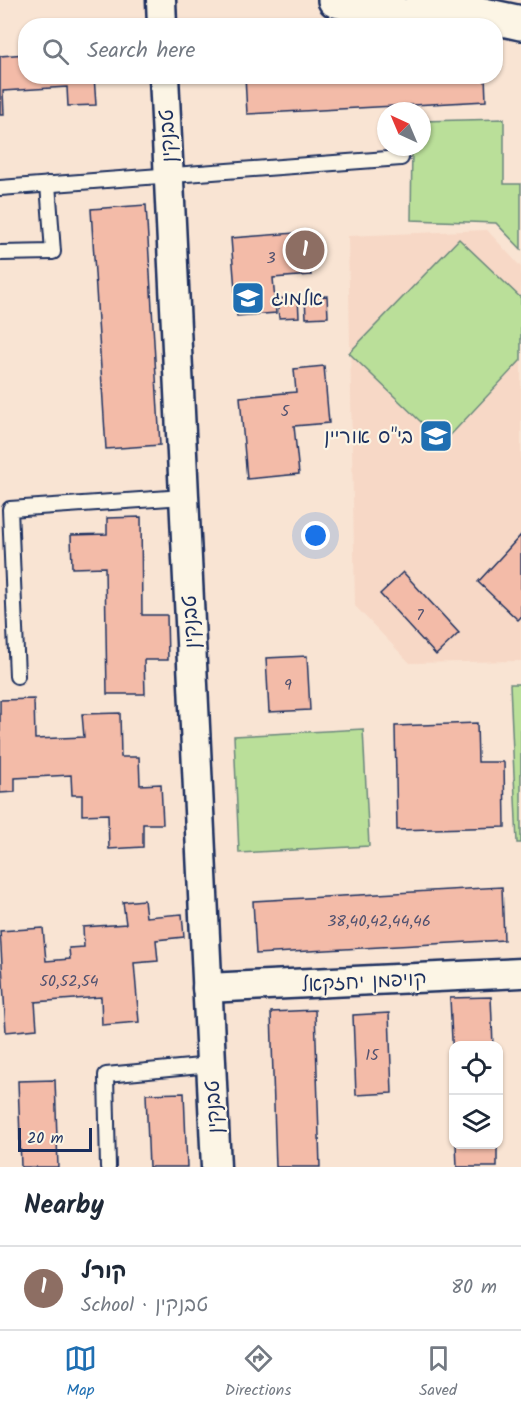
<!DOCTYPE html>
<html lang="en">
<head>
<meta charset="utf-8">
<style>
  :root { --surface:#fff; --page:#f6f6f7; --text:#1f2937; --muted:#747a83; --line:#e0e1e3; --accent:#1f6fb2 }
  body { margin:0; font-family:Kalam,"Playpen Sans Hebrew",sans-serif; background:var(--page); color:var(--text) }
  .controls { position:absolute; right:18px; bottom:18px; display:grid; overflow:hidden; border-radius:12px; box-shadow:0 2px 4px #0004 }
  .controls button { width:54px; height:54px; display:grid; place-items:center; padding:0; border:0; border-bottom:2px solid var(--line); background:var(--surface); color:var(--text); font:30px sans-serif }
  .compass { position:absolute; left:377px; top:102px; width:54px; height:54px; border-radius:50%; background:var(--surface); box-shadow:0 2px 4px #0004; rotate:316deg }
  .scale { position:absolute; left:18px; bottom:15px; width:74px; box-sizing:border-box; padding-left:6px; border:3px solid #1b2f5e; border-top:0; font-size:16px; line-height:21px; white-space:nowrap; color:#1b2f5e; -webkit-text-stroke:4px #fcf5e5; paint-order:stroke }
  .you { position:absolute; left:316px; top:536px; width:21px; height:21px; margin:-15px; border:4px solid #fff; border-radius:50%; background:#1a73e8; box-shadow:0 0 0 9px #1a73e833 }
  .badge { display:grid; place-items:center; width:39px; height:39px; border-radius:50%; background:var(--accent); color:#fff; font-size:20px; font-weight:700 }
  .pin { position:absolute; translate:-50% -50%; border:3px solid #fff; box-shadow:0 2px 6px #0006 }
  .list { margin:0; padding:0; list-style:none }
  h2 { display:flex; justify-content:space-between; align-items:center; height:78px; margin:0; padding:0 24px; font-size:26px }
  h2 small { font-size:20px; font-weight:400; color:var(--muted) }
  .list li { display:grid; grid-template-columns:39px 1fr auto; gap:18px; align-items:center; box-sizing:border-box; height:84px; padding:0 24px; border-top:2px solid var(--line) }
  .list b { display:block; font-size:22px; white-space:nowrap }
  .list p { margin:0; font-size:20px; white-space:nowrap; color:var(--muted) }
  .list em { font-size:20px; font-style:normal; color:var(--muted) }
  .icon { flex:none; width:33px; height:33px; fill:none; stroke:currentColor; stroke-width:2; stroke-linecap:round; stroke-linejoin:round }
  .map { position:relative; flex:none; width:521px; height:1167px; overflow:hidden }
  .search { position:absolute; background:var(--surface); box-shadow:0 2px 4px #0004; left:18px; right:18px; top:18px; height:66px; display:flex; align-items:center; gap:15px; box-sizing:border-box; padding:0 21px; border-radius:24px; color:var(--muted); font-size:22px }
  .sheet { height:162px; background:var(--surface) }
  nav { display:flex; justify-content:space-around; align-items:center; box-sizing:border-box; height:84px; border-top:2px solid var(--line); background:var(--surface); font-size:16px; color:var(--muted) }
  nav a { display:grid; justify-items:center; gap:3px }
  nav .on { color:var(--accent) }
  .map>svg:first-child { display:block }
  .built { fill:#f7d8c6 }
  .green { fill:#badf99; stroke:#6a877c; stroke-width:1.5 }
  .building { fill:#f3bba8; stroke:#1b2f5e; stroke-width:1.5 }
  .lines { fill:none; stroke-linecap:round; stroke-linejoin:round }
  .lane-casing { stroke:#1b2f5e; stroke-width:18 }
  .street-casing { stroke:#1b2f5e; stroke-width:33 }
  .secondary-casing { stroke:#1b2f5e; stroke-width:38 }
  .lane { stroke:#fcf5e5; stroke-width:14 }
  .street { stroke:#fcf5e5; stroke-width:28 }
  .secondary { stroke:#fcf5e5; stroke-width:33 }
  .labels { text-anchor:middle; stroke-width:4.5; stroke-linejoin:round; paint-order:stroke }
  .number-label { font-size:16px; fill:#515270 }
  .street-label { font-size:20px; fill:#1b2f5e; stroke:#fcf5e5 }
  .poi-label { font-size:20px; fill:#1b2f5e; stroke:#fcf5e5; text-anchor:start }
</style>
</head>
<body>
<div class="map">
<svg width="521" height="1167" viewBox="0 0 521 1167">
  <rect width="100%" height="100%" fill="#f9e4d3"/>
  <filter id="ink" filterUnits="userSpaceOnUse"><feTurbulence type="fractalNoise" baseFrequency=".0167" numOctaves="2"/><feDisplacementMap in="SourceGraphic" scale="12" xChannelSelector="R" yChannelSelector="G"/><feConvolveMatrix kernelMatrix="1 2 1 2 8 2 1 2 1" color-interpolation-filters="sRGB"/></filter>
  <g filter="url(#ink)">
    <path class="built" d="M487,230L521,267V661L410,663L355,606L348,236Z"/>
    <g class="green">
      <path d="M504,119V184H521V249L496,223L411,220L412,147H422V121Z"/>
      <path d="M459,239L521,298V360L443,443L349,353Z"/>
      <path d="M510,684H521V843H517Z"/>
      <path d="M363,729L369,846L239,853L234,736Z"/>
    </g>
    <g class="building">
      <path d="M26,54V76H94L96,105L68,106L67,87L3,91L4,115H0V56Z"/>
      <path d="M245,76H485L486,101L247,114Z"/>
      <path d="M146,205L160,445L106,449L91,209Z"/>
      <path d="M308,232L311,275L273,278L276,313L237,316L231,238Z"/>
      <path d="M327,296L328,317L306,318L305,297Z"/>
      <path d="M298,297L299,317L279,318L277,299Z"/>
      <path d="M324,366L329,423L294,426L299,474L247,479L240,397L296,392L294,369Z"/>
      <path d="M141,517L142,615H167L168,660H144L145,694H107L105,567L72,568L71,535L107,534V518Z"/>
      <path d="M521,535V617L518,620L478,582Z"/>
      <path d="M403,572L459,633L436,655L380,594Z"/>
      <path d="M307,656L310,710L269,712L266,658Z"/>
      <path d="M34,699L35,739L84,737L82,714L120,713L121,757H139L140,785L161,784L163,824H143V847L109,849L108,814L82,815V795H72L71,775L15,778V792L0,793V700Z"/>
      <path d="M477,723L478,762H504L505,827L397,830L395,726Z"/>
      <path d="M502,887L504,940L256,954L253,901Z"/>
      <path d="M144,900L146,917L182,914L184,937L156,940L158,961L134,963L139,1022L102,1025L101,997L35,1002L37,1029L6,1032L0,931L43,928L46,961L70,959L69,948L84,947L83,927L126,924L123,902Z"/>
      <path d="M491,997L493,1046H454V1082L450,998Z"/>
      <path d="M315,1010L320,1167H276L271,1012Z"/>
      <path d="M389,1013L392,1093L356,1095L353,1015Z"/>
      <path d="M55,1080L58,1167H21L18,1081Z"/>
      <path d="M184,1093L187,1167H149L146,1094Z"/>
      <path d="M456,1144H497V1167H457Z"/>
    </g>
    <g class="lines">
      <g class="lane-casing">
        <g id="lane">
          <path d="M0,188L401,158"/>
          <path d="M0,253L53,252L48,184"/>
          <path d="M17,676L10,509L184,497"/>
          <path d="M108,1167L106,1075L211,1065"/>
        </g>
      </g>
      <g class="street-casing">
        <g id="street">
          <path d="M161,0L162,26"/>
          <path d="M164,76L216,1167"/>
          <path d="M207,988L521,973"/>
        </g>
      </g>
      <g class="secondary-casing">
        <g id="secondary">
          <path d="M335,0L448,26"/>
          <path d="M423,2L521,23"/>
        </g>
      </g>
      <use href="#lane" class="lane"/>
      <use href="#street" class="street"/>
      <use href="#secondary" class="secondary"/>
    </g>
  </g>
  <defs>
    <g id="school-square" transform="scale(1.725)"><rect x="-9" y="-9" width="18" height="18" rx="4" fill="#1f6fb2" stroke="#fcf5e5"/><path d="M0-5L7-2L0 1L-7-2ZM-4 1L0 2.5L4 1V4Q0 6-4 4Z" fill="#fff"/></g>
  </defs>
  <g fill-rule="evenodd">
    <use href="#school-square" x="248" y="298"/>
    <use href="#school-square" x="436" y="436"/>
  </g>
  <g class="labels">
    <g class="number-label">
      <text x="271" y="263">3</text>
      <text x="285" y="416">5</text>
      <text x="420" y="620">7</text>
      <text x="288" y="690">9</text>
      <text x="379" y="926">38,40,42,44,46</text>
      <text x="69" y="986">50,52,54</text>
      <text x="372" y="1060">15</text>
    </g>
    <g class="street-label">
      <text transform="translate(167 136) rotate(-93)" y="7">טבנקין</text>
      <text transform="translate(190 622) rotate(-93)" y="7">טבנקין</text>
      <text transform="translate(364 981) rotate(-3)" y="7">קויפמן יחזקאל</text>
      <text transform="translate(213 1107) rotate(-93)" y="7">טבנקין</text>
    </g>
    <g class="poi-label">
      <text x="271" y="305">אלמוג</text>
      <text x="413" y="443" text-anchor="end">בי"ס אוריין</text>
    </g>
  </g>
</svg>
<div class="controls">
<button><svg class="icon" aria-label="locate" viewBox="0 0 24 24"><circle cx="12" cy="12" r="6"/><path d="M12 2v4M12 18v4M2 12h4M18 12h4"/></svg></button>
<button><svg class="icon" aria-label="layers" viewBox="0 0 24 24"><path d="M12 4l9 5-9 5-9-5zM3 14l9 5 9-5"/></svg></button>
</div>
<svg class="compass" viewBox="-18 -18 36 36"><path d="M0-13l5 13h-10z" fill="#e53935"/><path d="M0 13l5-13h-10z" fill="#747a83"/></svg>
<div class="scale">20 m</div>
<div class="you"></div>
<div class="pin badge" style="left:305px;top:250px;background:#8d6e63">1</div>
<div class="search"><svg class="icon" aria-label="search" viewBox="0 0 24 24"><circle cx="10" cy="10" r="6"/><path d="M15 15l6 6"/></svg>Search here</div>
</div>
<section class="sheet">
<h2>Nearby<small></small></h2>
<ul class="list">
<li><span class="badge" style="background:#8d6e63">1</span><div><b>קורל</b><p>School · טבנקין</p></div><em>80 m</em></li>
</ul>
</section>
<nav>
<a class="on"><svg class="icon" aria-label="map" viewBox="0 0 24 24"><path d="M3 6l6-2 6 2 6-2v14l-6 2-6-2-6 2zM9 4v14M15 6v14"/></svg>Map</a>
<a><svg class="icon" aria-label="directions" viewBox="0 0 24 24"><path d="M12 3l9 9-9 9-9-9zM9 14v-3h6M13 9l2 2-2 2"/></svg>Directions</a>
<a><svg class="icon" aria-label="saved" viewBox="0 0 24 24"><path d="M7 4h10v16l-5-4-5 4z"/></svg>Saved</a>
</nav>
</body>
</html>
